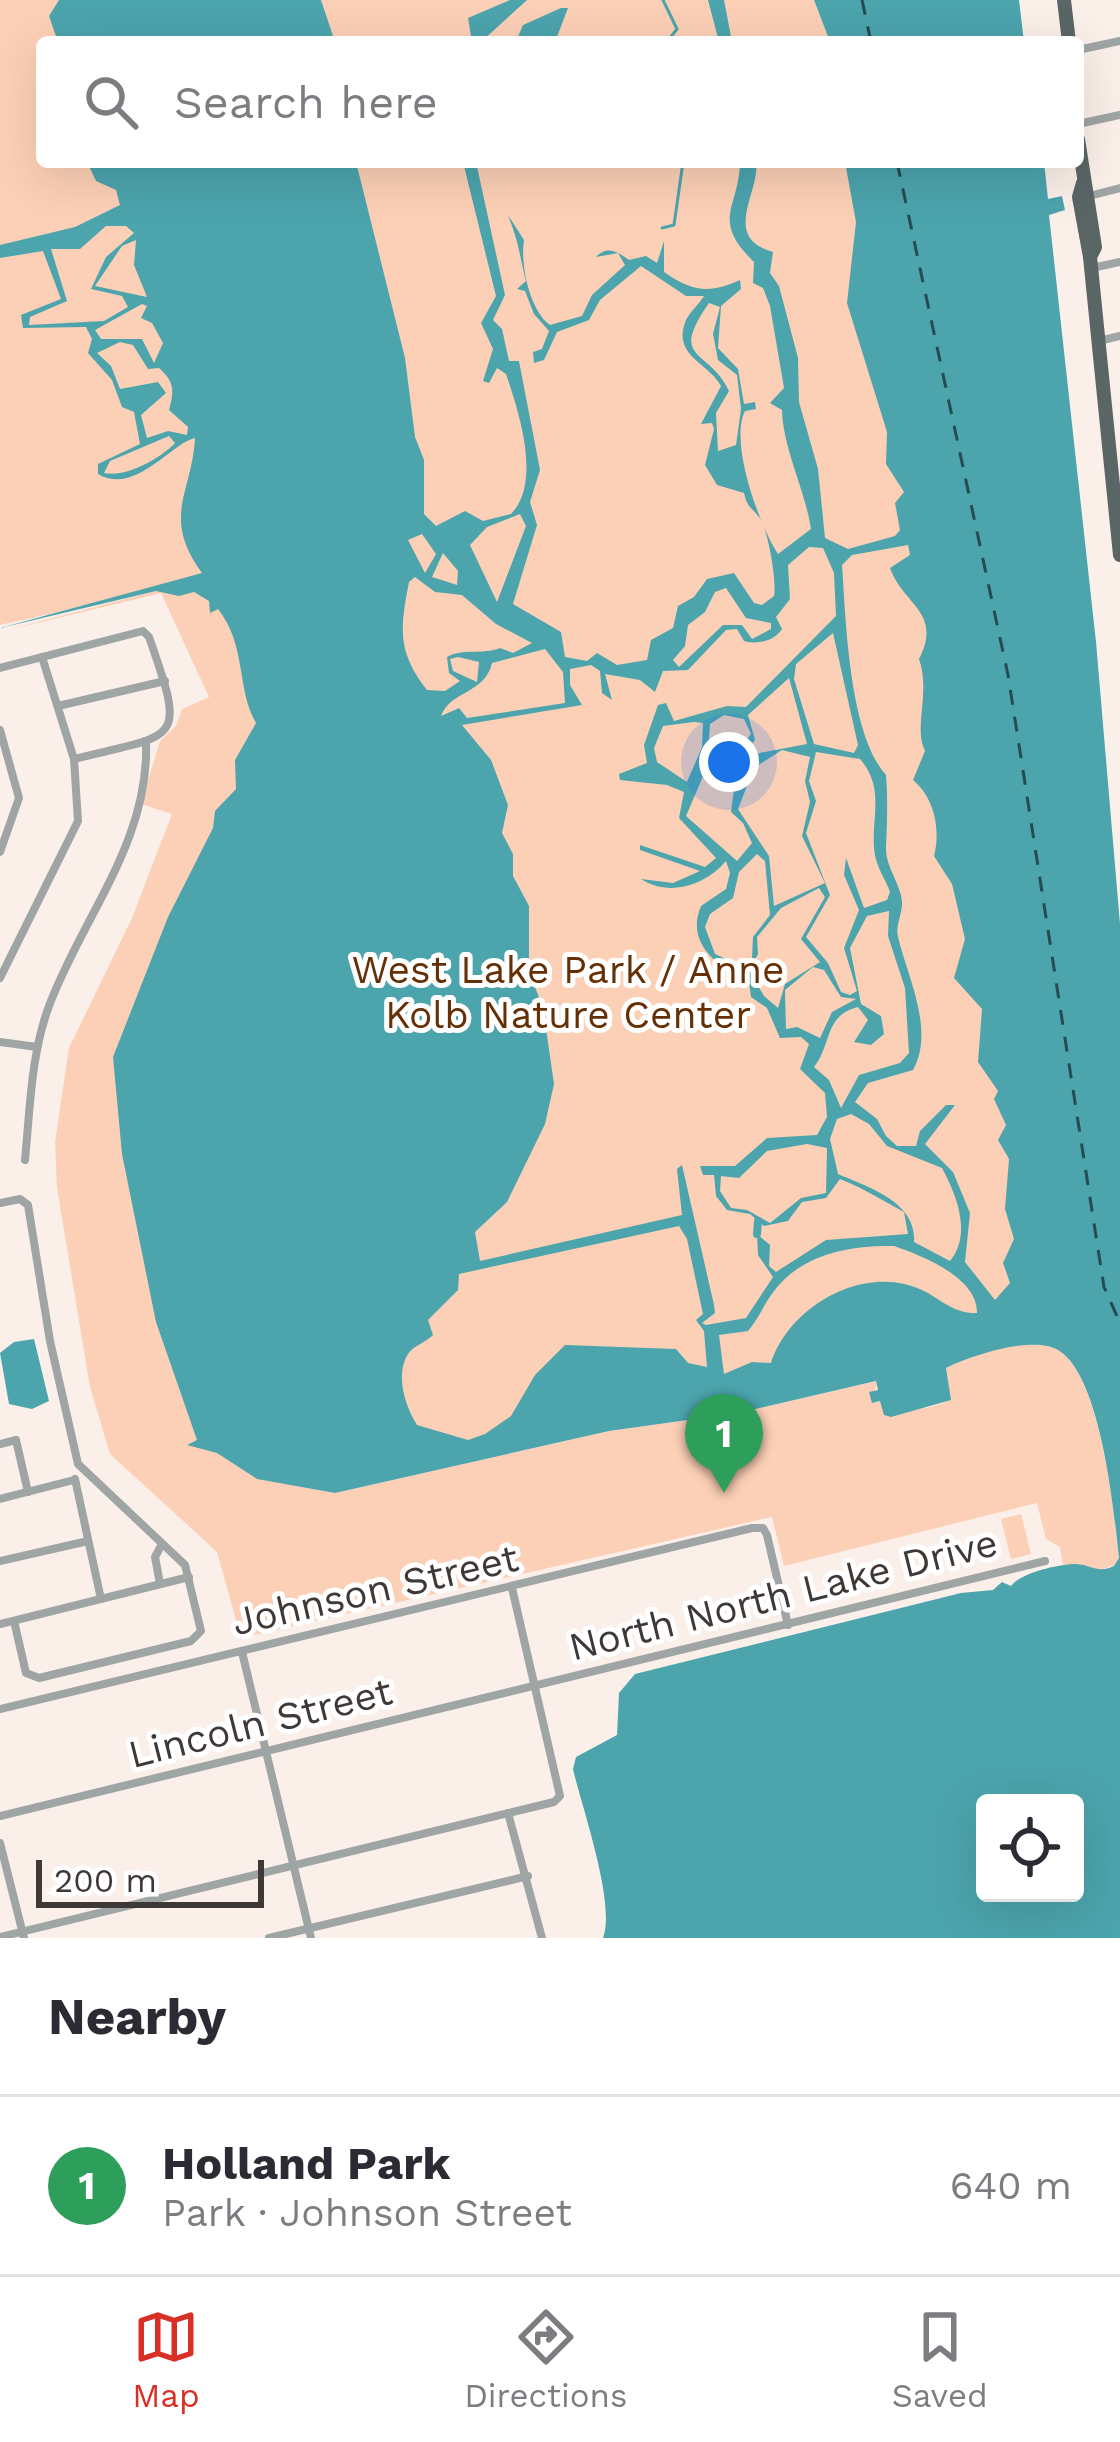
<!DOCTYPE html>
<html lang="en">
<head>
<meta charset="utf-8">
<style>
  :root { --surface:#fff; --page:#f7f7f7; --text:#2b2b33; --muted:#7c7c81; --line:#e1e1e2; --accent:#d93025 }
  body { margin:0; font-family:"Work Sans",sans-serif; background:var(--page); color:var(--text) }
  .controls { position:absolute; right:36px; bottom:36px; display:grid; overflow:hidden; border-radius:12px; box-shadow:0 12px 48px #0002 }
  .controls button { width:108px; height:108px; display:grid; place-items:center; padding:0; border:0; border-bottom:3px solid var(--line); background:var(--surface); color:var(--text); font:60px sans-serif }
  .scale { position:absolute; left:36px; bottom:30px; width:228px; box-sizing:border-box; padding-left:12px; border:6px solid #3e3937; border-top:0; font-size:33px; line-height:42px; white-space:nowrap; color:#3e3937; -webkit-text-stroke:9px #fff; paint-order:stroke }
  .you { position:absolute; left:729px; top:762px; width:42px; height:42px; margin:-30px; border:9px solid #fff; border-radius:50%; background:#1a73e8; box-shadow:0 0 0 18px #1a73e833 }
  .badge { display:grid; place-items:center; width:78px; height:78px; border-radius:50%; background:var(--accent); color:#fff; font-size:39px; font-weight:700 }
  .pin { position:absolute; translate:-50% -99px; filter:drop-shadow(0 3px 6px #0008) }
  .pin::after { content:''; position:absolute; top:63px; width:42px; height:36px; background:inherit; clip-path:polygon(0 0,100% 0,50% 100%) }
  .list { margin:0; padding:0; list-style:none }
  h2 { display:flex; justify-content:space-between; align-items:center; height:156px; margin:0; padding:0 48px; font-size:51px }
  h2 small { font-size:39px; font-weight:400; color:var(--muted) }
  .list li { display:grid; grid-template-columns:78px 1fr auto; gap:36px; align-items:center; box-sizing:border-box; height:180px; padding:0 48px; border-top:3px solid var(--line) }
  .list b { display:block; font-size:45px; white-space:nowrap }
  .list p { margin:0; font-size:39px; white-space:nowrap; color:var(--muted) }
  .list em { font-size:39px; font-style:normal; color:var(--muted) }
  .icon { flex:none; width:66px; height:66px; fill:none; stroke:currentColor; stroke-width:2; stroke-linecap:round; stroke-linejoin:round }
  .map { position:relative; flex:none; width:1120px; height:1938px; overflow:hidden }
  .search { position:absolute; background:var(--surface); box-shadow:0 12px 48px #0002; left:36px; right:36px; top:36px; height:132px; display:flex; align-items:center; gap:30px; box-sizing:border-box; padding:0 42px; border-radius:12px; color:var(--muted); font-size:45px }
  .sheet { height:336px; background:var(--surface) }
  nav { display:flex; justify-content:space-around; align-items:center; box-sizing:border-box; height:168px; border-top:3px solid var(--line); background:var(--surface); font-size:33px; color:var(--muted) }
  nav a { display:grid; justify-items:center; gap:6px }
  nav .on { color:var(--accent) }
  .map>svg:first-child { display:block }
  .green { fill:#fcd0b6 }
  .water { fill:#4ca4ad; fill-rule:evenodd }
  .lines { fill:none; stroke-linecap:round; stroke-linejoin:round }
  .stream { stroke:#4ca4ad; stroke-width:3 }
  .canal { stroke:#4ca4ad; stroke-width:8 }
  .ferry { stroke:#244c51; stroke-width:3; stroke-dasharray:15 12; stroke-linecap:butt }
  .street { stroke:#9fa4a5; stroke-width:8 }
  .primary { stroke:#5a6566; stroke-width:14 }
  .labels { text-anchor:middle; stroke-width:10; stroke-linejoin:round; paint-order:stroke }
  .park-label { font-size:39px; fill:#653005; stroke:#fff }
  .street-label { font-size:39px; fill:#3e3937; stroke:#fff }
</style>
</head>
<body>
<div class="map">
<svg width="1120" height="1938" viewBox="0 0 1120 1938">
  <rect width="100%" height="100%" fill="#fbf0e9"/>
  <g class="green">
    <path d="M0,0H814L830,42H42V162H852L1046,1327L329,1490L261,1479L335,1493L609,1431L738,1413L877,1381L873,1403L881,1401C902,1414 933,1409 950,1400L946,1368C972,1354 1026,1336 1054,1348C1100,1367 1114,1512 1119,1558L1115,1565L1097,1571L1063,1565L1060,1547L1046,1539L1037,1503L784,1566L772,1517L241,1638L217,1552L110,1454L90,1387L57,1188L55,1142L69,1048L132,918L172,814L141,804L160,741L176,726L182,709L209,697L161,593L0,632L159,590L0,625Z"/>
    <path d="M1021,1514L1031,1554L1011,1559L1001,1519Z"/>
  </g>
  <g class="water">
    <path d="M59,0H321L335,42H58L49,16Z"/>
    <path d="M510,0H527L481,42H472L468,18Z"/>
    <path d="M708,0H724L732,42H719Z"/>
    <path d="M814,0H1019L1024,42H830Z"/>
    <path d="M561,8H568L555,42L517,39L523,25Z"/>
    <path d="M87,162H356L405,358L415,437L424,460V514L436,526L465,511L483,521L511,514C542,482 519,412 506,374L497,368L489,383L483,381L493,349L481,323L496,296L463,162H476L505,295L493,320L502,329L509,361H519L540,470L530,502L537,525L513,604L561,632L565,657L587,661L597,653L617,665L647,660L651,640L673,628L678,606L694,597L707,579L734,573L754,603L762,605L774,596C777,582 768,528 759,517C751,507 747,507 744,493L717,485L705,465L714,429L712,423L701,424L721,386C709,363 671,356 686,320C690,312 699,304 704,296H686L641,266L600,300L589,320L557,332L544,360L534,363L533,352L542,349L549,331L534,314L525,291L517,289L526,281C519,253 519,243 508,215L524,240C520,265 530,311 550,325L582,316L592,295L625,265L618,253L596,257C607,245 618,252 629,260L646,256L657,263L664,241V272C693,293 712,293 740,280L741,289L721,306L718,348L738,369L744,404L755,402L756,409L745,411C729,442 759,525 778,554L811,529C805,489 783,449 782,410L770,403L784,388L770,306L763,288L753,283L754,262C710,219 739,209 740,162H756C761,191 720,237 773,252L770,273L779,286L798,358L799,402L818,469L825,538L848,549L895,536L900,530L895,503L904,492L886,464L887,432L847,303L856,222L845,162H1044L1048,199L1062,196L1065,210L1049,215L1096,642L1120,924V1938H603C616,1903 582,1808 573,1769L576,1757L617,1735L619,1693L635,1674L961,1593L993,1590L1002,1582L1011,1586C1020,1573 1059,1564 1076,1564C1092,1565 1098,1574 1114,1566L1119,1558C1114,1511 1101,1375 1058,1350C1034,1335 972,1355 946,1368L951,1400L891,1417L884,1415L880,1401L872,1403L869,1392L878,1390L876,1381L738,1413L609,1431L335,1493L257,1479L217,1453L187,1445L197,1440L156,1322L122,1154L113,1057L168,917L213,828L215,811L236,789L235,760L256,723C236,688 247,646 218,609L210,613L209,601L194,592L179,596L156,591L0,628L202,573C161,516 192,494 195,438C171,443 135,496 98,474V464L140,444L134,412L122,407L112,380L88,353L92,339L86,327L23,328L21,315L61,299L43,251L0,258V245L75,227L120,205L116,190L96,181ZM106,226H126L134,233L106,257L91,289L122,296L128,307L104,321L29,325L30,317L67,301L51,249H80ZM136,240L134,265L147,297L95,286L122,246ZM709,303L720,307L713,334L718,360L737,375L741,409L736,445L718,451L716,413L729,391C708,347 668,362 709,303ZM142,304L147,306L141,318L152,323L163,343L154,363L142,339H101L95,330ZM120,342L133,345L148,369L159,368C175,382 174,391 169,410L188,427L187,435L168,431L147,438L141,415L166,393L158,382L120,389L111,366L97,353ZM169,436L175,443C160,459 125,478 104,473L110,461ZM520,514L526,526L497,602L470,545L487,527ZM422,534L436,554L425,573L408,540ZM908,545L910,555L890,568C903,605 943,612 919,659C931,693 913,727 925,751L913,780C934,797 941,829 934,856L952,884L965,939L954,978L982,1009L978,1062L998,1091L994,1099L1006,1125L998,1140L1009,1159L1005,1209L1014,1239L1003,1263L1010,1283L995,1300L965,1262L970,1213L953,1172L925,1144L955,1105H946L920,1131L916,1146H897L886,1136L877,1119L855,1102L868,1083L913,1070C935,1031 908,978 898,937C895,925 903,913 902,901C900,883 885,865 886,848C887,824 888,799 886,775C849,733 846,622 842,565L852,555ZM809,547L823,548L834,573L836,616L746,707L727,706L674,721L666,703L658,705L644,745L647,763L619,774L620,780L667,785L684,792L679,818L716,858L705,867L640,845V850L700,871L673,883L641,879C670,898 707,884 726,861L730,873L726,889L701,906C685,944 718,967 749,982L751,997L767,1008L780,1038L801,1037L809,1044L800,1069L825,1093L827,1117L817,1135L767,1138L735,1166H700L703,1175H714L716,1196L727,1210L750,1214L764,1226L788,1221L802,1202L826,1198L840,1179C863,1188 882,1200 904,1212L908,1234L826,1240L776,1272L769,1266L770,1245L757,1234L758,1255L773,1277L746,1318L706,1325L702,1323L715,1313L714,1305L682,1165L677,1169L682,1215L480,1261L475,1232L507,1202L545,1124L554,1084L543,1008L529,971V906L513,876V854L502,833L508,805L491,760L462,725L582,705L570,685V669L591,665L600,671L602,693L612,700L605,674L640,680L655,692L663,671L688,670L726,630L737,629L744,641C758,645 774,641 782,629L776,617L790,599L788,565ZM443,553L458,571L457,585L432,577ZM415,577L435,592L462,595L496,624L532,643L513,653L500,648C483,655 462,648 447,657L449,673L460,681L445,691L427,690C397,652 400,628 409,582ZM726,588L746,618L771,623V629L752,639L742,625H723L679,667L673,660L685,646L688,625L705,612L715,592ZM833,633L858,745L854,753L814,744L794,679L796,664ZM545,649L563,672L565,703L467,718L459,708L441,716C451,690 485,694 492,663ZM458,657L479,662L477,682L453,671L450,659ZM789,678L807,744L759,753L740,788L734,764L755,740L748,715ZM724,715L744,719L751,734L728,763L734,789L731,812L743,823L752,843L737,861L686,816L707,767L710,724ZM694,722L703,723L702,747L687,782L657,762L654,748L663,726ZM782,750L810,757L805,781L810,802L802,836L825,883L774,906L769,856L738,809L754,768ZM816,752L860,759C887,790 869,822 875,855C877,868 886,880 890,892L887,900L864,908L846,858L844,875L859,910L844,948L857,991L850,995L841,992L828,963L806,937L830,895L806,833L816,801L809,781ZM757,854L765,861L770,915L753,937L752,958L739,965L715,954L705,927L710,914L733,898L739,872ZM819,888L825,897L801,939L820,962L785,984L778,1008L764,996L749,970L758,954L757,937L781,908ZM889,911L888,936L905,988L909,1053L900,1063L859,1075L841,1108L829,1080L814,1067C832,1045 824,1015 858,1007L868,1020L854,1042L871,1045L884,1034L881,1016L861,1004L850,948L867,916ZM813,967L824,970L841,997L856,999L832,1012L820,1038L797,1027L786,1029L785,990ZM851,1114L869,1124L887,1146L942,1168C957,1196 972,1234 950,1261L914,1242C917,1202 868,1187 838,1174L830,1139L837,1119ZM807,1144L827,1148L826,1193L801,1198L770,1223L747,1210L731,1208L720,1191L721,1176L739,1178L767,1151ZM679,1226L687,1239L703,1314L696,1320L704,1331L707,1367L688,1363L676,1349L565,1345L535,1375L511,1416L485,1434L468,1440L417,1425C405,1406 395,1375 408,1354C414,1345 425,1343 433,1335L428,1320L458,1290L459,1274ZM894,1246C923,1256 978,1278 977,1313C956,1314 944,1302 926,1292C868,1261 790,1304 771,1363L752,1362L724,1374L719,1335L748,1331C759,1318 764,1304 774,1291C802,1254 850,1245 894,1246ZM985,1803H1075V1893H985Z"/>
    <path d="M34,1339L49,1401L32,1409L9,1404L0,1353L14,1342Z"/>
  </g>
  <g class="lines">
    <g class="stream">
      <path d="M663,0L677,29L667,42"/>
      <path d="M662,228L674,225L683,162"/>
    </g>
    <path class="canal" d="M757,1234L758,1221"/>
    <g class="ferry">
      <path d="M862,0L871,42"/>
      <path d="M897,162L1008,675L1104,1287L1120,1323"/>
    </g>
    <g class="street">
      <path d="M1078,50L1120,41"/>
      <path d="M1078,124L1120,115"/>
      <path d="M1089,196L1120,188"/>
      <path d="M1092,268L1120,262"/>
      <path d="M1099,341L1120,336"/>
      <path d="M0,668L143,631L149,637C187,745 179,733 74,759"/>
      <path d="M58,706L165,681"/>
      <path d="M0,730L19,798L0,852"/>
      <path d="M0,978L78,821L74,759L42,657"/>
      <path d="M0,1042L37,1047"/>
      <path d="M25,1160C30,1109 31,1054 49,1006C82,917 150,842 146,741"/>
      <path d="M0,1203L20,1199L28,1205L50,1341L78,1464L185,1565L201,1631L191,1641L39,1678L26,1673L14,1621"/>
      <path d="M0,1444L16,1440L28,1492"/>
      <path d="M75,1479L101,1599"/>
      <path d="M0,1499L74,1480"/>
      <path d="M0,1561L88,1541"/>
      <path d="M160,1584L155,1557L162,1544"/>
      <path d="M0,1624L189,1577"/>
      <path d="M242,1652L311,1938"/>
      <path d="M0,1709L752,1528H763L767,1535L788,1625"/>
      <path d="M508,1813L542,1938"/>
      <path d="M0,1816L1045,1561"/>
      <path d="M0,1843L24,1938"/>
      <path d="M0,1937L554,1802L560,1796L512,1588"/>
      <path d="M269,1938L528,1876"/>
    </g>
    <g class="primary">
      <path d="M1064,0L1069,42"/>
      <path d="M1078,139L1095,247L1090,257"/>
      <path d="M1083,183L1079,197L1090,257L1120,555"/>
    </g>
  </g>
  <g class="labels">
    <g class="park-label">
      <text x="568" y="983">West Lake Park / Anne<tspan x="568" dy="45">Kolb Nature Center</tspan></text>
    </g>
    <g class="street-label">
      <text transform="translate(375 1589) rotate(-13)" y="14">Johnson Street</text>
      <text transform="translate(783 1594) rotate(-14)" y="14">North North Lake Drive</text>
      <text transform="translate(260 1722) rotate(-14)" y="14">Lincoln Street</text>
    </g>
  </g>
</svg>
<div class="controls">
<button><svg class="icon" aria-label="locate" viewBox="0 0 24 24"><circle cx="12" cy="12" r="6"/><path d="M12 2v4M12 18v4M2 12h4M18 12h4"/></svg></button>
</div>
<div class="scale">200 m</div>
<div class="you"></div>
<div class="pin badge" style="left:724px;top:1493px;background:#2e9e5b">1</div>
<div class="search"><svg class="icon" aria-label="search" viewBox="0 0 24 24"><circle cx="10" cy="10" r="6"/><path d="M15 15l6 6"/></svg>Search here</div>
</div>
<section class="sheet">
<h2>Nearby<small></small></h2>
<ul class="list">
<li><span class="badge" style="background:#2e9e5b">1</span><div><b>Holland Park</b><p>Park · Johnson Street</p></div><em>640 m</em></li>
</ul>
</section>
<nav>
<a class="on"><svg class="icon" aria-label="map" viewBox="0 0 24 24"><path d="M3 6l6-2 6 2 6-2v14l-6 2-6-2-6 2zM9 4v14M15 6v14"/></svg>Map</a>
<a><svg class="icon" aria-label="directions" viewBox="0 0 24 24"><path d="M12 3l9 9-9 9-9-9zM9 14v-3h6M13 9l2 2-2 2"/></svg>Directions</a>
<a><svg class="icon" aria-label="saved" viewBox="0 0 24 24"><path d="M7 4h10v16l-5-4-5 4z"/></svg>Saved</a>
</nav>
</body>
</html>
